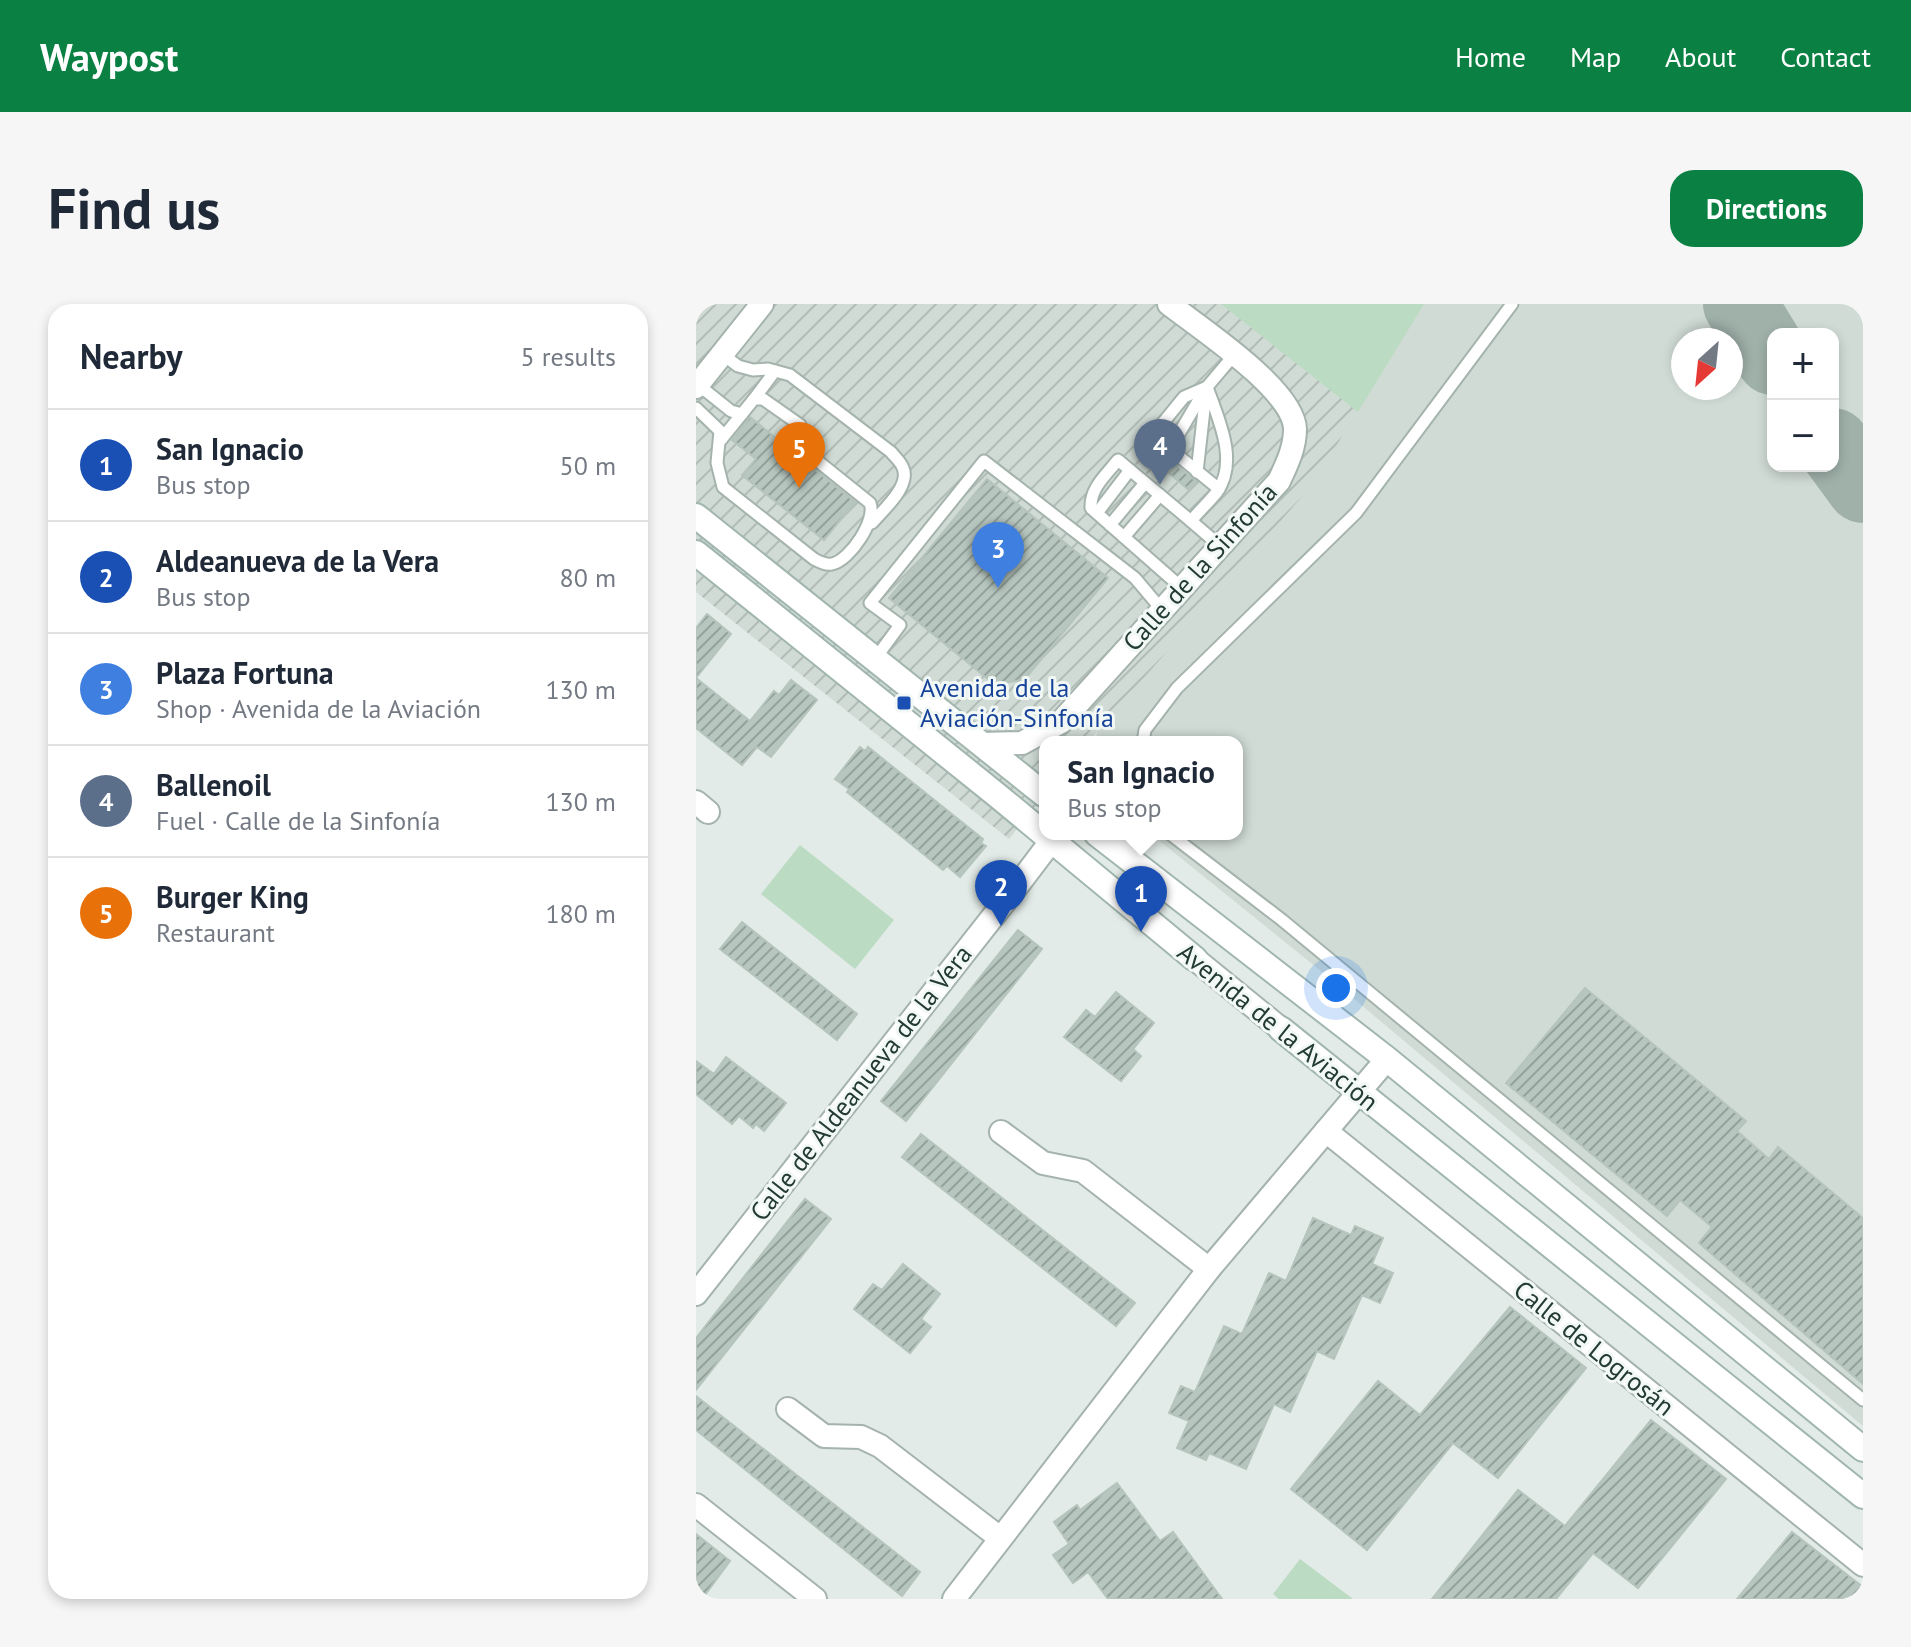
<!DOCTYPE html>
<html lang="en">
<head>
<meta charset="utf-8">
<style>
  :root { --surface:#fff; --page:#f6f6f7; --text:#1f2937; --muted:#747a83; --line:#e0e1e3; --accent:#0b8043 }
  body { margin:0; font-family:"PT Sans",sans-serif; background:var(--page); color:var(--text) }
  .controls { position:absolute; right:24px; top:24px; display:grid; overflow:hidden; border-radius:16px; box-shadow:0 4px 12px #0003 }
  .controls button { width:72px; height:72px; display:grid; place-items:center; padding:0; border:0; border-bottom:2px solid var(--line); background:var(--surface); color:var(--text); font:40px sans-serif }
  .compass { position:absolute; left:975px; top:24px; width:72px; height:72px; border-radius:50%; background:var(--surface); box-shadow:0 4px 12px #0003; rotate:207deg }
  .you { position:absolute; left:640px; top:684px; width:28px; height:28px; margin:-20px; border:6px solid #fff; border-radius:50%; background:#1a73e8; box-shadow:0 0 0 12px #1a73e833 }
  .badge { display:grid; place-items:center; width:52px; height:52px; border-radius:50%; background:var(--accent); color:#fff; font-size:26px; font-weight:700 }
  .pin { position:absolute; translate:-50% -66px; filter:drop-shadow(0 2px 4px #0008) }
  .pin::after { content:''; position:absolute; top:42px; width:28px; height:24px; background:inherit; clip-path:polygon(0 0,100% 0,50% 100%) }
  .popup { position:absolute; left:343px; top:432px; width:204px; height:104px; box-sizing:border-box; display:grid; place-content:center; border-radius:16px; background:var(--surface); filter:drop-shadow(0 2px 6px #0005); font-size:26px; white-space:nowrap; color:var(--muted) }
  .popup b { font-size:30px; color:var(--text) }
  .popup::after { content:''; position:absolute; left:50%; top:100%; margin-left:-16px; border:16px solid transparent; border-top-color:var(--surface) }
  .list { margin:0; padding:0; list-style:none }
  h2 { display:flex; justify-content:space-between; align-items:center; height:104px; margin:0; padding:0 32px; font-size:34px }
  h2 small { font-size:26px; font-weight:400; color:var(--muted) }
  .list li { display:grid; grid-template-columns:52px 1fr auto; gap:24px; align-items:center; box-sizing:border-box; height:112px; padding:0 32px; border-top:2px solid var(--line) }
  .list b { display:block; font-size:30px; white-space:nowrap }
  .list p { margin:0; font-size:26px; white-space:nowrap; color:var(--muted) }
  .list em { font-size:26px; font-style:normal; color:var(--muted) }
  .map { position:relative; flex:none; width:1167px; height:1295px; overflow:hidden; border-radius:24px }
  header { display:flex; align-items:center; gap:48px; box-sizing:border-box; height:112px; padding:0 40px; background:var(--accent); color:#fff }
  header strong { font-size:38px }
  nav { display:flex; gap:44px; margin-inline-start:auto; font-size:28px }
  .intro { display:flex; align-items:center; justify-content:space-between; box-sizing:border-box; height:192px; padding:0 48px }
  h1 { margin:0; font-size:56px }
  .button { padding:20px 36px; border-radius:24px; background:var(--accent); color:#fff; font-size:28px; font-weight:700 }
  main { display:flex; gap:48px; padding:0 48px }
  aside { flex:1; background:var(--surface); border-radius:24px; box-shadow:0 4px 12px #0003 }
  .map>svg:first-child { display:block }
  .built { fill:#d0dbd5; fill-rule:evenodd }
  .industrial { fill:url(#industrial-furrows) }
  .park { fill:#bcdbc3 }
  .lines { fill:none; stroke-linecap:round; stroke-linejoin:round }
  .taxiway { stroke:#a0b1aa; stroke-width:74 }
  .building { fill:url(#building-hatch); stroke:#b5c4bd; stroke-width:2 }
  .service-casing { stroke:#a5b3ad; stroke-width:15 }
  .minor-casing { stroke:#a5b3ad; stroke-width:26 }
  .secondary-casing { stroke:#a1b6ae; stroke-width:28 }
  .service { stroke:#fff; stroke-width:11 }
  .minor { stroke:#fff; stroke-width:22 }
  .secondary { stroke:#fff; stroke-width:24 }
  .transit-dot { fill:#1a4fb4; stroke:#f2f8f5; stroke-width:3 }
  .labels { text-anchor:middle; stroke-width:6; stroke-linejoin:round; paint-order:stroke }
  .street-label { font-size:26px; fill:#233b33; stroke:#f2f8f5 }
  .transit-label { font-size:26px; fill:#164399; stroke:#f2f8f5; text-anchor:start }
</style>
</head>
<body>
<header>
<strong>Waypost</strong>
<nav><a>Home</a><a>Map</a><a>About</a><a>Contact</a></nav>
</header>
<div class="intro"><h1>Find us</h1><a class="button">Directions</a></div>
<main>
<aside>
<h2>Nearby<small>5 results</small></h2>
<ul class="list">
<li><span class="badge" style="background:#1a4fb4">1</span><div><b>San Ignacio</b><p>Bus stop</p></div><em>50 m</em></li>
<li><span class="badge" style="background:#1a4fb4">2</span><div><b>Aldeanueva de la Vera</b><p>Bus stop</p></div><em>80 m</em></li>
<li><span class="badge" style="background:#3f7fe0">3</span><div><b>Plaza Fortuna</b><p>Shop · Avenida de la Aviación</p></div><em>130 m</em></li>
<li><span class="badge" style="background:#5c6f8a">4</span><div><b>Ballenoil</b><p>Fuel · Calle de la Sinfonía</p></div><em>130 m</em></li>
<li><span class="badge" style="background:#e8710a">5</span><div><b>Burger King</b><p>Restaurant</p></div><em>180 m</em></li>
</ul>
</aside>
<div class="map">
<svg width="1167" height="1295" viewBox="0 0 1167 1295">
  <defs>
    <pattern id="industrial-furrows" width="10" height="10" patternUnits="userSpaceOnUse" patternTransform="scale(2)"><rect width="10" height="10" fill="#d0dbd5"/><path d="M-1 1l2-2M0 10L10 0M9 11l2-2" fill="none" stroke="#b2bdb7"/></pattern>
    <pattern id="building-hatch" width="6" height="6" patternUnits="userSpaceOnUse" patternTransform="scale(2)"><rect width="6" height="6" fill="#b7c6bf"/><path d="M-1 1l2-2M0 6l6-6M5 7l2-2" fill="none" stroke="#94a29c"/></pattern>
  </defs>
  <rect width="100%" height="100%" fill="#e2ebe7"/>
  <path class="built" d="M728,0H1167V1122L620,663L455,530H541V438H400L401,427ZM1077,30H1137V162H1077ZM987,36H1035V84H987Z"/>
  <path class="industrial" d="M0,0H728L616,181L392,438H349V490L313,535L0,288Z"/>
  <g class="park">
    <path d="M525,0H728L662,108Z"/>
    <path d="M104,541L198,616L159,665L65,590Z"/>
    <path d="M604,1255L657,1295H583L577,1290Z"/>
  </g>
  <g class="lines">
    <g class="taxiway">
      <path d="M1044,0L1077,54"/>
      <path d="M1137,141L1167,182"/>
    </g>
  </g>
  <g class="building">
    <path d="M54,113L159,198L128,236L46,171L60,155L36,136Z"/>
    <path d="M477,159L500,177L493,186L470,167Z"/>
    <path d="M291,175L412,274L329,375L299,381L193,294Z"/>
    <path d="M11,310L35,330L0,374V324Z"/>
    <path d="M0,374L54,417L78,387L83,391L95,376L121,396L75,453L61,443L46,461L0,424Z"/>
    <path d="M164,443L169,447L172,443L287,535L285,539L290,542L264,573L251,562L247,566L151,488L153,485L139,475Z"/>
    <path d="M46,618L161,710L141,736L24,645Z"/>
    <path d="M322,626L346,645L210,817L185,797Z"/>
    <path d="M889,684L1050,817L1041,827L1073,855L1082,843L1167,914V1080L1003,939L1016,923L984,896L971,912L810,779Z"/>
    <path d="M420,688L458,719L437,745L445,752L425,777L368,733L390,706L399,713Z"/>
    <path d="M30,753L90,799L68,827L60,820L57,824L43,812L36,820L0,790V757L18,770Z"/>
    <path d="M225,830L439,999L420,1022L206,853Z"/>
    <path d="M109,895L135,915L0,1086V1034Z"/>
    <path d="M617,914L655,931L659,922L687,934L676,960L697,969L684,999L666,991L638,1055L621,1047L594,1108L578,1100L550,1165L513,1149L510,1156L481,1144L493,1117L473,1109L485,1082L499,1088L528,1022L546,1030L573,969L590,977Z"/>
    <path d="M207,960L244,990L225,1015L235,1023L214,1049L158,1005L177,980L186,986Z"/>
    <path d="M814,1003L890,1064L802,1174L757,1139L671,1246L595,1185L682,1077L724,1111Z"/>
    <path d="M0,1092L224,1268L206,1292L0,1126Z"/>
    <path d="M955,1116L1030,1175L942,1284L897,1249L860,1295H736L822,1186L869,1222Z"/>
    <path d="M421,1179L464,1237L477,1228L526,1295H412L392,1268L377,1279L357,1251L373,1240L358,1218L381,1201L384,1206Z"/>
    <path d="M1096,1228L1167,1283V1295H1041Z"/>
    <path d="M0,1230L34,1257L6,1295H0Z"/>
  </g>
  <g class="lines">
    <g class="service-casing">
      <g id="service">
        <path d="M26,50L42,62L57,66L72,65L94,71L195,148C199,153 205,158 207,164C215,182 187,206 176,219"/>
        <path d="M0,79L35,107L46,110"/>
        <path d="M511,83L488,93L457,131L523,185"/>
        <path d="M58,95L79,67"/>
        <path d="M0,104L24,127L21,159L27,183L118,255C124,258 129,261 136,260C154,256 181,216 174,199L118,154L104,121L67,95H58L24,137"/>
        <path d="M474,145L508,87"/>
        <path d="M501,168L510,88"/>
        <path d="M401,209L434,166"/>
        <path d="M414,221L449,179"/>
        <path d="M428,233L464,191"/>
        <path d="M524,242L495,217C503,207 513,198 521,188C543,157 522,114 511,83L538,51"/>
        <path d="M486,284L395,204C394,184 410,171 422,156L495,217"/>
        <path d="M179,355L204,321L174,299L288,157L439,274L466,306"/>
        <path d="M447,438L449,426L481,384L660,209L816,0"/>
        <path d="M474,530L586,616L1167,1096"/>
      </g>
    </g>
    <g class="minor-casing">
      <g id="minor">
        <path d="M0,83L66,0"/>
        <path d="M285,440L326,439L365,418L583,177C591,160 599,144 599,125C598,86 504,24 473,0"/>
        <path d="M0,498L12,508"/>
        <path d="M499,655L585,725"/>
        <path d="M630,827L1167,1261"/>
        <path d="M305,828L347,859L387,867L513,965"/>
        <path d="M0,990L325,577L356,536L357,530"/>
        <path d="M92,1105L128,1132L165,1133L184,1142L304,1234"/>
        <path d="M0,1201L119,1295"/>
        <path d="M258,1295L513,965L691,755"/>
      </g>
    </g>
    <g class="secondary-casing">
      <g id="secondary">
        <path d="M0,212L349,491"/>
        <path d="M0,249L302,492L499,655"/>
        <path d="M401,530L691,755L1167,1145"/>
        <path d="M585,725L1167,1192"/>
      </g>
    </g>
    <use href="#service" class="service"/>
    <use href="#minor" class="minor"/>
    <use href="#secondary" class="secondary"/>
  </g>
  <rect class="transit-dot" x="200" y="391" width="16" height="16" rx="4"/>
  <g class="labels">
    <g class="street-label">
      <text transform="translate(504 263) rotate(-48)" y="9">Calle de la Sinfonía</text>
      <text transform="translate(582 723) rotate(39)" y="9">Avenida de la Aviación</text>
      <text transform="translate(165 779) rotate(-52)" y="9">Calle de Aldeanueva de la Vera</text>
      <text transform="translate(898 1044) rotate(39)" y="9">Calle de Logrosán</text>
    </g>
    <g class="transit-label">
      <text x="224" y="393">Avenida de la<tspan x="224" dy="30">Aviación-Sinfonía</tspan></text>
    </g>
  </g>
</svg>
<div class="controls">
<button>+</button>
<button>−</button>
</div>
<svg class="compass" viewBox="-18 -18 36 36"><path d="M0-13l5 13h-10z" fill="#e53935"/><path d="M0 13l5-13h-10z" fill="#747a83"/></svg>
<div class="you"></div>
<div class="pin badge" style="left:445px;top:628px;background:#1a4fb4">1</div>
<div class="popup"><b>San Ignacio</b>Bus stop</div>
<div class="pin badge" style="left:305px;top:622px;background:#1a4fb4">2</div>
<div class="pin badge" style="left:302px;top:284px;background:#3f7fe0">3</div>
<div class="pin badge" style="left:464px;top:181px;background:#5c6f8a">4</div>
<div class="pin badge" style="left:103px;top:184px;background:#e8710a">5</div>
</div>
</main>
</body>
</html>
